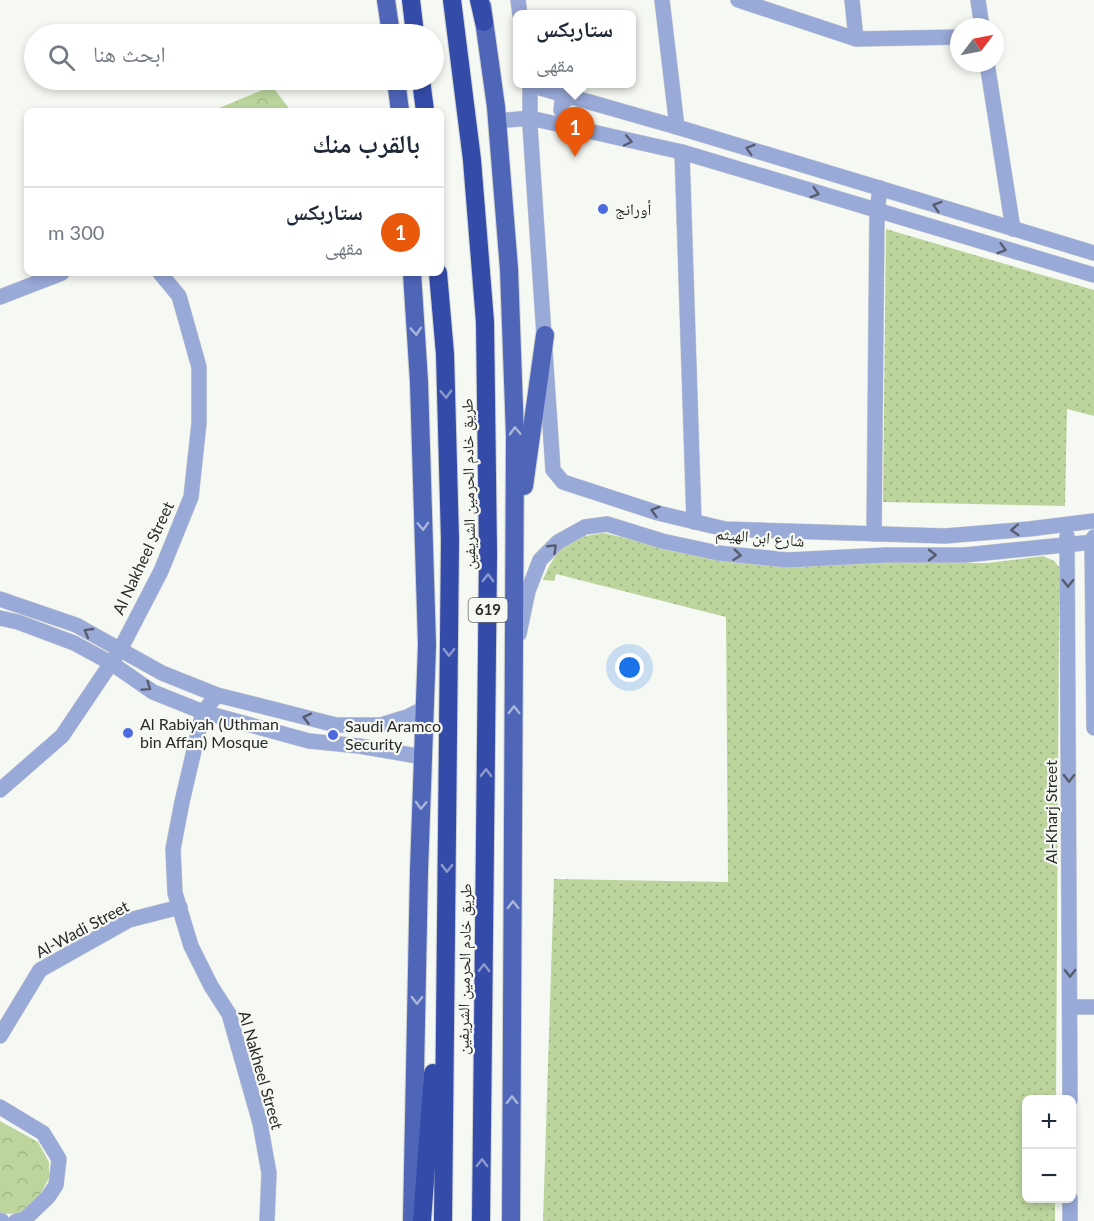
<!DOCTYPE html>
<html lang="ar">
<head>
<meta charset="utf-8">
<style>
  :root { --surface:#fff; --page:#f2f2f3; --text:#1f2937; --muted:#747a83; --line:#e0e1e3; --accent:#ea580c }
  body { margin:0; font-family:Lato,"Noto Naskh Arabic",sans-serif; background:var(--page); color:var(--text); direction:rtl }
  .controls { position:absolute; right:18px; bottom:18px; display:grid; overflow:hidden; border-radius:9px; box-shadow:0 3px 9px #0003 }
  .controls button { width:54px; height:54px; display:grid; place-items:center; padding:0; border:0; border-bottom:2px solid var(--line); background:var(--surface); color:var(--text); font:30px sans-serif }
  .compass { position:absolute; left:950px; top:18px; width:54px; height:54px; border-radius:50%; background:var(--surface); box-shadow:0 3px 9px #0003; rotate:58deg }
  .you { position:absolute; left:630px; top:668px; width:21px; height:21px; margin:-15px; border:4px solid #fff; border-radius:50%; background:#1a73e8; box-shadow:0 0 0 9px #1a73e833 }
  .badge { display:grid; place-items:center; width:39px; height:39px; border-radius:50%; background:var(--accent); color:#fff; font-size:20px; font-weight:700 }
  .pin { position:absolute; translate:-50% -50px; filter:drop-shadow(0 2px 3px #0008) }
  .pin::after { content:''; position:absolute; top:32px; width:21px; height:18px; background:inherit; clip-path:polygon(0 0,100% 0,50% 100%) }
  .popup { position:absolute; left:513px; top:10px; width:123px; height:78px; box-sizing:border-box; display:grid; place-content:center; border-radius:9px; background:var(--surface); filter:drop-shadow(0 2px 4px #0005); font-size:20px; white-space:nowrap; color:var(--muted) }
  .popup b { font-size:22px; color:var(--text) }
  .popup::after { content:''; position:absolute; left:50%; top:100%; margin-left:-12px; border:12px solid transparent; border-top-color:var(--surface) }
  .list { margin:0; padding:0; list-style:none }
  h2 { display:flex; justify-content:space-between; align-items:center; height:78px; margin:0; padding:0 24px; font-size:26px }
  h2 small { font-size:20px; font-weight:400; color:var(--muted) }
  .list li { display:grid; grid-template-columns:39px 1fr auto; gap:18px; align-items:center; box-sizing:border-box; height:90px; padding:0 24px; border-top:2px solid var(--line) }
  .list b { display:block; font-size:22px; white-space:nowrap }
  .list p { margin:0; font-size:20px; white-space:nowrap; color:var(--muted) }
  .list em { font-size:20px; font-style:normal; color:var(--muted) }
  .icon { flex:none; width:33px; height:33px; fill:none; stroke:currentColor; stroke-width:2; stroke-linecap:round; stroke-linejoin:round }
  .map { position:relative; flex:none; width:1094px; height:1221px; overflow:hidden; direction:ltr }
  .search { position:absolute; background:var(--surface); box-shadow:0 3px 9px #0003; left:24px; top:24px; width:420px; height:66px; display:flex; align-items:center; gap:15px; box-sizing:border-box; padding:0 21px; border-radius:33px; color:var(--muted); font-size:22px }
  .panel { position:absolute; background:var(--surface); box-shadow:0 3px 9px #0003; left:24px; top:108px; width:420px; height:168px; border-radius:9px; direction:rtl }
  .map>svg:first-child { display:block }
  .grass { fill:url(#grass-dots) }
  .park { fill:url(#park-crowns) }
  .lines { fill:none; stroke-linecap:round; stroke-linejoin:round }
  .minor-casing { stroke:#d0d3cf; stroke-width:16 }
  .major-casing { stroke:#d0d3cf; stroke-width:20 }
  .highway-casing { stroke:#d0d3cf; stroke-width:20 }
  .minor { stroke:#99a9d8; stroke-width:15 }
  .major { stroke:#4e65b8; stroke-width:18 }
  .highway { stroke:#354baa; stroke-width:18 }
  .oneway { stroke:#565d6f }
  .oneway2 { stroke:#aab6d8 }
  .oneway3 { stroke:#8b99cb }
  .poi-dot { fill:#4d69de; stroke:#f5f8f3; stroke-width:2 }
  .labels { text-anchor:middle; stroke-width:4.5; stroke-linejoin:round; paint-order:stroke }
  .shield { fill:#f5f8f3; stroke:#676866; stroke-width:1.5 }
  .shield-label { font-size:15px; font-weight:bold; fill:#2a2b29 }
  .poi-label { font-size:16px; fill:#2a2b29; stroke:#f5f8f3; text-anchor:start }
  .street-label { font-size:16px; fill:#2a2b29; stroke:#f5f8f3 }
</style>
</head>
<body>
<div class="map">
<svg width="1094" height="1221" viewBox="0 0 1094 1221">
  <defs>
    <pattern id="grass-dots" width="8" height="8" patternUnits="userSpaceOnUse" patternTransform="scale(1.5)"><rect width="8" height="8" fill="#bcd59d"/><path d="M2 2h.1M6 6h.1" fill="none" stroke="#a2b787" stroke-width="1.8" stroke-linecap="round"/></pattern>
    <pattern id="park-crowns" width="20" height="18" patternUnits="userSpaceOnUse" patternTransform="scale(1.5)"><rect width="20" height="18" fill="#bcd59d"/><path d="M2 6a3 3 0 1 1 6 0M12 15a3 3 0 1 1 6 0" fill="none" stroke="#a2b787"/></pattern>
  </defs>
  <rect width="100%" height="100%" fill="#f5f8f3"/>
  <g class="grass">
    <path d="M886,229L1094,290V416L1067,409L1065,506L883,502Z"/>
    <path d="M604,533L707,557L771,563H988L1043,556L1054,561L1061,569L1059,622L1056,1099L1026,1100V1198L1055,1199V1221H543L554,879L728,882L726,617L556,574L554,581L543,580C556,548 569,537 604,533Z"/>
  </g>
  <g class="park">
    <path d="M272,86L291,111H212Z"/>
    <path d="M0,1121L38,1142L49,1162V1178L39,1197L22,1213L6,1214L0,1212Z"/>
  </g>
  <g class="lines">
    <g class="minor-casing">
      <g id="minor">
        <path d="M518,0L520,15"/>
        <path d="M662,0L677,127"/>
        <path d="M738,0L856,39L959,37"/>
        <path d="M852,0L856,39"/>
        <path d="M978,0L982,27"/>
        <path d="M987,63L1013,229"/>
        <path d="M530,84V126L553,470L563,482L658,513L725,529L945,536L1029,529L1094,521"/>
        <path d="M530,85L677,127L1094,253"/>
        <path d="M497,121L530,118L682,152L1094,275"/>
        <path d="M569,128L561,110L562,102L571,97"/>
        <path d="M682,152L694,522"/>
        <path d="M0,297L62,273"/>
        <path d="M874,534L877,212L880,188"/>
        <path d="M1067,536L1070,1100"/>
        <path d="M1094,537L1092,542L1094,728"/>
        <path d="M0,599L76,625L162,673L217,695L336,725H381L407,717L425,708"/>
        <path d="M0,618L18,622L74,643L111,663L153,692L203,712L309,741L359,746L423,757"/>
        <path d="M519,634L528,591L540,560L558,542L585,527L607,524L662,541L718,553L788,560L886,555H965L1094,542"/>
        <path d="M217,695L203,712L182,802L173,849L175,893L191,946L211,986L229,1014L260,1123L269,1173L267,1221"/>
        <path d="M0,790L62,736L120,650L161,571L191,497L199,423V367L179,296L160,273"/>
        <path d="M1070,1007H1094"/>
        <path d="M0,1036L40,970L129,920L180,907"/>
        <path d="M0,1107L43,1133L59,1159L56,1185L48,1197L25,1219L16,1221"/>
        <path d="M1070,1198V1221"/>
        <path d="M0,1220L2,1221"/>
      </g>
    </g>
    <g class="major-casing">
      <g id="major">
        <path d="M386,0L391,34"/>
        <path d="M482,6L496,107L509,269L515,436L511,1221"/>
        <path d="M396,80L400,111"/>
        <path d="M412,273L419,382L427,645L419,871L412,1221"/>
        <path d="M524,486L545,335"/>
      </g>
    </g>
    <g class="highway-casing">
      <g id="highway">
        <path d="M411,0L415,34"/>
        <path d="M452,0L472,160L485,322L488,554L481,1221"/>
        <path d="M479,0L484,22"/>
        <path d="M421,80L425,111"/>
        <path d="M438,273L445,354L450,540L443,1221"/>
        <path d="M422,1221L433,1073"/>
      </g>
    </g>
    <use href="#minor" class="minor"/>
    <use href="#major" class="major"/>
    <use href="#highway" class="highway"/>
  </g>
  <defs><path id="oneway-chevron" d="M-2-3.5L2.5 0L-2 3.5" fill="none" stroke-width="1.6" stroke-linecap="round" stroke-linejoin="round" transform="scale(1.5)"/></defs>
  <g class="oneway">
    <use href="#oneway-chevron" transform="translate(628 141) rotate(12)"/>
    <use href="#oneway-chevron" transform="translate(750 149) rotate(-163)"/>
    <use href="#oneway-chevron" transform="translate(815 193) rotate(17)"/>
    <use href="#oneway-chevron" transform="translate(937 206) rotate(-163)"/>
    <use href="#oneway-chevron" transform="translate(1002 249) rotate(16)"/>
    <use href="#oneway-chevron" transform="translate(655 511) rotate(-164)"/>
    <use href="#oneway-chevron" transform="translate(1015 530) rotate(176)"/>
    <use href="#oneway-chevron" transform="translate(553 548) rotate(-44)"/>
    <use href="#oneway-chevron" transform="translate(737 555) rotate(6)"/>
    <use href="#oneway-chevron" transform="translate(932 555)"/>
    <use href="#oneway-chevron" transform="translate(1068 583) rotate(90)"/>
    <use href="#oneway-chevron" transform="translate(88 632) rotate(-150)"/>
    <use href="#oneway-chevron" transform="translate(147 687) rotate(34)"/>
    <use href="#oneway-chevron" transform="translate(307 718) rotate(-166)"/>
    <use href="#oneway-chevron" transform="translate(1069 778) rotate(90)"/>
    <use href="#oneway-chevron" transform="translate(1070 973) rotate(90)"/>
  </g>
  <g class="oneway2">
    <use href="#oneway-chevron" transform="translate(416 331) rotate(86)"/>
    <use href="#oneway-chevron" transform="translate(515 431) rotate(-92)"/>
    <use href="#oneway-chevron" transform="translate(423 526) rotate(88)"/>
    <use href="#oneway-chevron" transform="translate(514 710) rotate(-90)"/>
    <use href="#oneway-chevron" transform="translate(421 805) rotate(92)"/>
    <use href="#oneway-chevron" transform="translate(513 905) rotate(-90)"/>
    <use href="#oneway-chevron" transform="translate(417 1000) rotate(91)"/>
    <use href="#oneway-chevron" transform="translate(512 1100) rotate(-90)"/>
  </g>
  <g class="oneway3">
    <use href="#oneway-chevron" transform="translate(446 394) rotate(88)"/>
    <use href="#oneway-chevron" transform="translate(488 578) rotate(-89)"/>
    <use href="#oneway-chevron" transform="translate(449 652) rotate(91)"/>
    <use href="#oneway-chevron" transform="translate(486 773) rotate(-89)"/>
    <use href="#oneway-chevron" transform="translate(447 868) rotate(91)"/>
    <use href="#oneway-chevron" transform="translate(484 968) rotate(-89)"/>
    <use href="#oneway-chevron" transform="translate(482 1163) rotate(-89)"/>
  </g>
  <g class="poi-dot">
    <circle cx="603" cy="209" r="6"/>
    <circle cx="128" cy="733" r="6"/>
    <circle cx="333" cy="735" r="6"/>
  </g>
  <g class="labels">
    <rect class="shield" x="468.5" y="598" width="39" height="24" rx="4.5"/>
    <g class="shield-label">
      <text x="488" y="615">619</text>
    </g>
    <g class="poi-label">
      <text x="615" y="215">أورانج</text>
      <text x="140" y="730">Al Rabiyah (Uthman<tspan x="140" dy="18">bin Affan) Mosque</tspan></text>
      <text x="345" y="732">Saudi Aramco<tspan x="345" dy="18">Security</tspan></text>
    </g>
    <g class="street-label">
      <text transform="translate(468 484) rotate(-91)" y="6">طريق خادم الحرمين الشريفين</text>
      <text transform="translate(760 537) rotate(5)" y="6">شارع ابن الهيثم</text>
      <text transform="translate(143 558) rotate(-65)" y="6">Al Nakheel Street</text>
      <text transform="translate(1051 812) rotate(-90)" y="6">Al-Kharj Street</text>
      <text transform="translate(82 929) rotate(-28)" y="6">Al-Wadi Street</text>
      <text transform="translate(464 969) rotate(-89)" y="6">طريق خادم الحرمين الشريفين</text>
      <text transform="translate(261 1070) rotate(74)" y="6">Al Nakheel Street</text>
    </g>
  </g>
</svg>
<div class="controls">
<button>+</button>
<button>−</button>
</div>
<svg class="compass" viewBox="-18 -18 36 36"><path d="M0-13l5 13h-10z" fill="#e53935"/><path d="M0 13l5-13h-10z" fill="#747a83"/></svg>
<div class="you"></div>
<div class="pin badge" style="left:575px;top:157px">1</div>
<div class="popup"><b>ستاربكس</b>مقهى</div>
<div class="search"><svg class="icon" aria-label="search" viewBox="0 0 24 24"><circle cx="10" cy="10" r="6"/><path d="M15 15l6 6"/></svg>ابحث هنا</div>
<section class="panel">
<h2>بالقرب منك<small></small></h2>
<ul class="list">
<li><span class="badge">1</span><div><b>ستاربكس</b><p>مقهى</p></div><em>300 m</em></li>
</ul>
</section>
</div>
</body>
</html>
